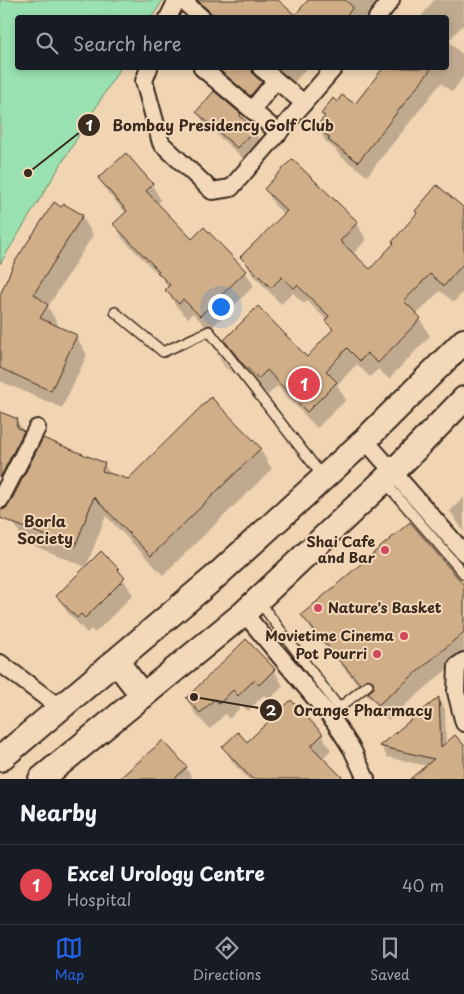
<!DOCTYPE html>
<html lang="en">
<head>
<meta charset="utf-8">
<style>
  :root { --surface:#171b24; --page:#242831; --text:#f1f3f6; --muted:#9ea1a6; --line:#363941; --accent:#2563eb }
  body { margin:0; font-family:"Playpen Sans",sans-serif; background:var(--page); color:var(--text) }
  .you { position:absolute; left:220px; top:306px; width:18px; height:18px; margin:-12px; border:4px solid #fff; border-radius:50%; background:#1a73e8; box-shadow:0 0 0 8px #1a73e833 }
  .badge { display:grid; place-items:center; width:32px; height:32px; border-radius:50%; background:var(--accent); color:#fff; font-size:16px; font-weight:700 }
  .pin { position:absolute; translate:-50% -50%; border:2px solid #fff; box-shadow:0 1px 5px #0006 }
  .list { margin:0; padding:0; list-style:none }
  h2 { display:flex; justify-content:space-between; align-items:center; height:65px; margin:0; padding:0 20px; font-size:21px }
  h2 small { font-size:16px; font-weight:400; color:var(--muted) }
  .list li { display:grid; grid-template-columns:32px 1fr auto; gap:15px; align-items:center; box-sizing:border-box; height:80px; padding:0 20px; border-top:1px solid var(--line) }
  .list b { display:block; font-size:19px; white-space:nowrap }
  .list p { margin:0; font-size:16px; white-space:nowrap; color:var(--muted) }
  .list em { font-size:16px; font-style:normal; color:var(--muted) }
  .icon { flex:none; width:28px; height:28px; fill:none; stroke:currentColor; stroke-width:2; stroke-linecap:round; stroke-linejoin:round }
  .map { position:relative; flex:none; width:464px; height:779px; overflow:hidden }
  .search { position:absolute; background:var(--surface); box-shadow:0 2px 8px #0003; left:15px; right:15px; top:15px; height:55px; display:flex; align-items:center; gap:12px; box-sizing:border-box; padding:0 18px; border-radius:5px; color:var(--muted); font-size:19px }
  .sheet { height:145px; background:var(--surface) }
  nav { display:flex; justify-content:space-around; align-items:center; box-sizing:border-box; height:70px; border-top:1px solid var(--line); background:var(--surface); font-size:14px; color:var(--muted) }
  nav a { display:grid; justify-items:center; gap:2px }
  nav .on { color:var(--accent) }
  .map>svg:first-child { display:block }
  .green { fill:#99e1b0; stroke:#6a8667 }
  .shadow { fill:#0003 }
  .building { fill:#d0ae88; stroke:#3b2a1e }
  .lines { fill:none; stroke-linecap:round; stroke-linejoin:round }
  .service-casing { stroke:#3b2a1e; stroke-width:12 }
  .minor-casing { stroke:#3b2a1e; stroke-width:20 }
  .secondary-casing { stroke:#3b2a1e; stroke-width:28 }
  .service { stroke:#f3d9ba; stroke-width:9 }
  .minor { stroke:#f3d9ba; stroke-width:16 }
  .secondary { stroke:#f3d9ba; stroke-width:24 }
  .poi-dot { fill:#d1495b; stroke:#f3d9ba; stroke-width:2 }
  .labels { text-anchor:middle; stroke-width:4; stroke-linejoin:round; paint-order:stroke }
  .poi-label { font-size:14px; font-weight:bold; fill:#3b2a1e; stroke:#f3d9ba; text-anchor:end }
  .neighbourhood-label { font-size:15px; font-weight:bold; fill:#3b2a1e; stroke:#f3d9ba }
  .leader { fill:none; stroke:#3b2a1e; stroke-width:2 }
  .callout-dot { fill:#3b2a1e; stroke:#f3d9ba; stroke-width:2 }
  .mark-label { font-size:15px; text-anchor:middle; font-weight:bold; fill:#fff }
  .callout-label { font-size:15px; text-anchor:middle; font-weight:bold; fill:#3b2a1e; stroke:#f3d9ba; stroke-width:4; stroke-linejoin:round; paint-order:stroke }
</style>
</head>
<body>
<div class="map">
<svg width="464" height="779" viewBox="0 0 464 779">
  <rect width="100%" height="100%" fill="#f1d5b3"/>
  <filter id="ink" filterUnits="userSpaceOnUse"><feTurbulence type="fractalNoise" baseFrequency=".02" numOctaves="2"/><feDisplacementMap in="SourceGraphic" scale="10" xChannelSelector="R" yChannelSelector="G"/><feConvolveMatrix kernelMatrix="1 2 1 2 8 2 1 2 1" color-interpolation-filters="sRGB"/></filter>
  <g filter="url(#ink)">
    <path class="green" d="M0,0H163L152,17L18,18V68H120L0,264Z"/>
    <g class="shadow">
      <path d="M204,0H279L278,2L295,17L309,0H391L379,3L367,18H210L202,3Z"/>
      <path d="M434,0H464V24L448,41L461,53L464,58V76L452,92L441,83L367,176L339,155L335,149L326,142L318,127L325,118L323,114L337,103L355,106L385,68H446V18H420Z"/>
      <path d="M204,68H307L290,87L263,78L261,82L270,99L260,111Z"/>
      <path d="M198,112L240,115L244,121L254,130L260,141L244,159L204,123Z"/>
      <path d="M100,178L152,185L161,200L157,204L192,240L245,271L254,286L209,330L193,313L188,318L175,305L164,280L123,239L115,224L126,213L108,193Z"/>
      <path d="M266,189L357,223L366,240L353,254L370,271L464,210V291L454,302L440,291L416,315L420,319L430,336L389,379L378,369L370,377L357,364L337,385L346,400L317,428L277,386L268,395L254,380L235,357L225,340L307,359L333,332L327,320L307,301L304,304L293,293L281,304L252,274L242,257L285,215L275,206Z"/>
      <path d="M62,209L82,216L93,235L48,307L58,324L56,327L76,336L87,355L62,408L0,381V298Z"/>
      <path d="M215,351L227,366L232,374L224,366Z"/>
      <path d="M211,399L260,449L272,469L163,575L106,516L86,567L25,542L13,522L104,464L111,475L128,480Z"/>
      <path d="M0,413L17,420L34,450L1,515V521Z"/>
      <path d="M464,497V532L450,511Z"/>
      <path d="M118,570L133,595L95,633L91,629L87,633L67,612L58,596Z"/>
      <path d="M464,587V655L388,720L372,698L370,699L312,631L303,615Z"/>
      <path d="M274,670L283,686L269,700L264,695L248,711L242,706L229,719L225,714L210,729L196,715L187,699Z"/>
      <path d="M439,699L445,709L446,744L464,747V779H412L427,766L387,757L381,746Z"/>
      <path d="M291,702L322,735L331,750L322,759L340,779H248L233,763L224,747L247,744Z"/>
      <path d="M163,742L186,768L193,779H121Z"/>
    </g>
    <g class="building">
      <path d="M197,0H278L295,15L308,0H345L353,7L345,18H217Z"/>
      <path d="M217,68H251L254,75L262,82L250,96Z"/>
      <path d="M383,68H432L358,162L328,140L330,138L316,127L325,116L321,114L333,98L337,102L342,95L355,104Z"/>
      <path d="M214,91L241,114L240,116L255,129L237,148L196,112Z"/>
      <path d="M126,153L153,184L146,191L192,239L204,227L246,271L200,316L183,299L179,304L165,290L170,285L157,272L159,271L113,224L127,211L98,178Z"/>
      <path d="M292,159L358,222L340,241L370,269L394,243L392,242L417,213L415,211L437,185L464,208V263L444,286L430,274L404,301L421,318L378,363L367,353L360,361L347,348L326,371L337,382L307,412L267,370L258,379L242,363L224,340L258,306L307,357L333,329L325,321L329,316L297,285L294,288L282,277L271,288L240,257L287,211L264,189Z"/>
      <path d="M54,202L61,207L64,204L83,215L34,294L48,305L40,318L77,335L51,391L0,368V295L14,263Z"/>
      <path d="M211,397L261,448L151,556L94,497L75,547L0,518V510L5,509L9,505L43,438L105,463L102,471L128,479Z"/>
      <path d="M0,412L18,419L16,425L18,426V428L24,431L0,478Z"/>
      <path d="M410,522L464,585V632L378,705L368,693L374,688L373,681L367,679L360,684L301,615Z"/>
      <path d="M101,551L119,569L118,570L125,578L85,618L81,614L77,618L56,596Z"/>
      <path d="M246,639L275,669L259,685L254,680L238,696L233,690L219,704L215,699L200,713L186,698Z"/>
      <path d="M439,697L441,747L455,735L464,745V779H410L434,759L379,746Z"/>
      <path d="M291,700L323,734L311,746L344,779H252L222,747L238,732L247,742Z"/>
      <path d="M163,740L187,767L174,779H119Z"/>
    </g>
    <g class="lines">
      <g class="service-casing">
        <g id="service">
          <path d="M115,312L163,352L209,331L324,478"/>
          <path d="M384,481L464,574"/>
          <path d="M258,600L339,708L368,685"/>
        </g>
      </g>
      <g class="minor-casing">
        <g id="minor">
          <path d="M182,0L202,18"/>
          <path d="M168,18L177,0"/>
          <path d="M377,18L391,0"/>
          <path d="M149,68L144,81L161,143L212,191L231,188L334,68"/>
          <path d="M202,68L279,133"/>
          <path d="M261,68L304,103"/>
          <path d="M252,110L276,80"/>
          <path d="M365,440L464,553"/>
          <path d="M0,500L37,428"/>
          <path d="M244,613L334,721L352,749L366,779"/>
          <path d="M464,661L457,666L456,692L464,723"/>
          <path d="M0,663L60,708"/>
        </g>
      </g>
      <g class="secondary-casing">
        <g id="secondary">
          <path d="M116,661L143,696"/>
          <path d="M0,759L215,577L365,440L464,341"/>
          <path d="M41,779L244,613L393,472L464,399"/>
        </g>
      </g>
      <use href="#service" class="service"/>
      <use href="#minor" class="minor"/>
      <use href="#secondary" class="secondary"/>
    </g>
  </g>
  <g class="poi-dot">
    <circle cx="385" cy="550" r="5"/>
    <circle cx="318" cy="608" r="5"/>
    <circle cx="404" cy="636" r="5"/>
    <circle cx="377" cy="654" r="5"/>
  </g>
  <g class="labels">
    <g class="poi-label">
      <text x="375" y="547">Shai Cafe<tspan x="375" dy="16">and Bar</tspan></text>
      <text x="328" y="613" text-anchor="start">Nature's Basket</text>
      <text x="394" y="641">Movietime Cinema</text>
      <text x="367" y="659">Pot Pourri</text>
    </g>
    <g class="neighbourhood-label">
      <text x="45" y="527">Borla<tspan x="45" dy="17">Society</tspan></text>
    </g>
  </g>
  <path class="leader" d="M28 173L89 125M194 697L271 710"/>
  <g class="callout-dot">
    <circle cx="28" cy="173" r="5"/>
    <circle cx="194" cy="697" r="5"/>
    <circle cx="89" cy="125" r="12"/>
    <circle cx="271" cy="710" r="12"/>
  </g>
  <g class="mark-label">
    <text x="89" y="131">1</text>
    <text x="271" y="716">2</text>
  </g>
  <g class="callout-label">
    <text x="223" y="131">Bombay Presidency Golf Club</text>
    <text x="363" y="716">Orange Pharmacy</text>
  </g>
</svg>
<div class="you"></div>
<div class="pin badge" style="left:304px;top:384px;background:#e0444e">1</div>
<div class="search"><svg class="icon" aria-label="search" viewBox="0 0 24 24"><circle cx="10" cy="10" r="6"/><path d="M15 15l6 6"/></svg>Search here</div>
</div>
<section class="sheet">
<h2>Nearby<small></small></h2>
<ul class="list">
<li><span class="badge" style="background:#e0444e">1</span><div><b>Excel Urology Centre</b><p>Hospital</p></div><em>40 m</em></li>
</ul>
</section>
<nav>
<a class="on"><svg class="icon" aria-label="map" viewBox="0 0 24 24"><path d="M3 6l6-2 6 2 6-2v14l-6 2-6-2-6 2zM9 4v14M15 6v14"/></svg>Map</a>
<a><svg class="icon" aria-label="directions" viewBox="0 0 24 24"><path d="M12 3l9 9-9 9-9-9zM9 14v-3h6M13 9l2 2-2 2"/></svg>Directions</a>
<a><svg class="icon" aria-label="saved" viewBox="0 0 24 24"><path d="M7 4h10v16l-5-4-5 4z"/></svg>Saved</a>
</nav>
</body>
</html>
